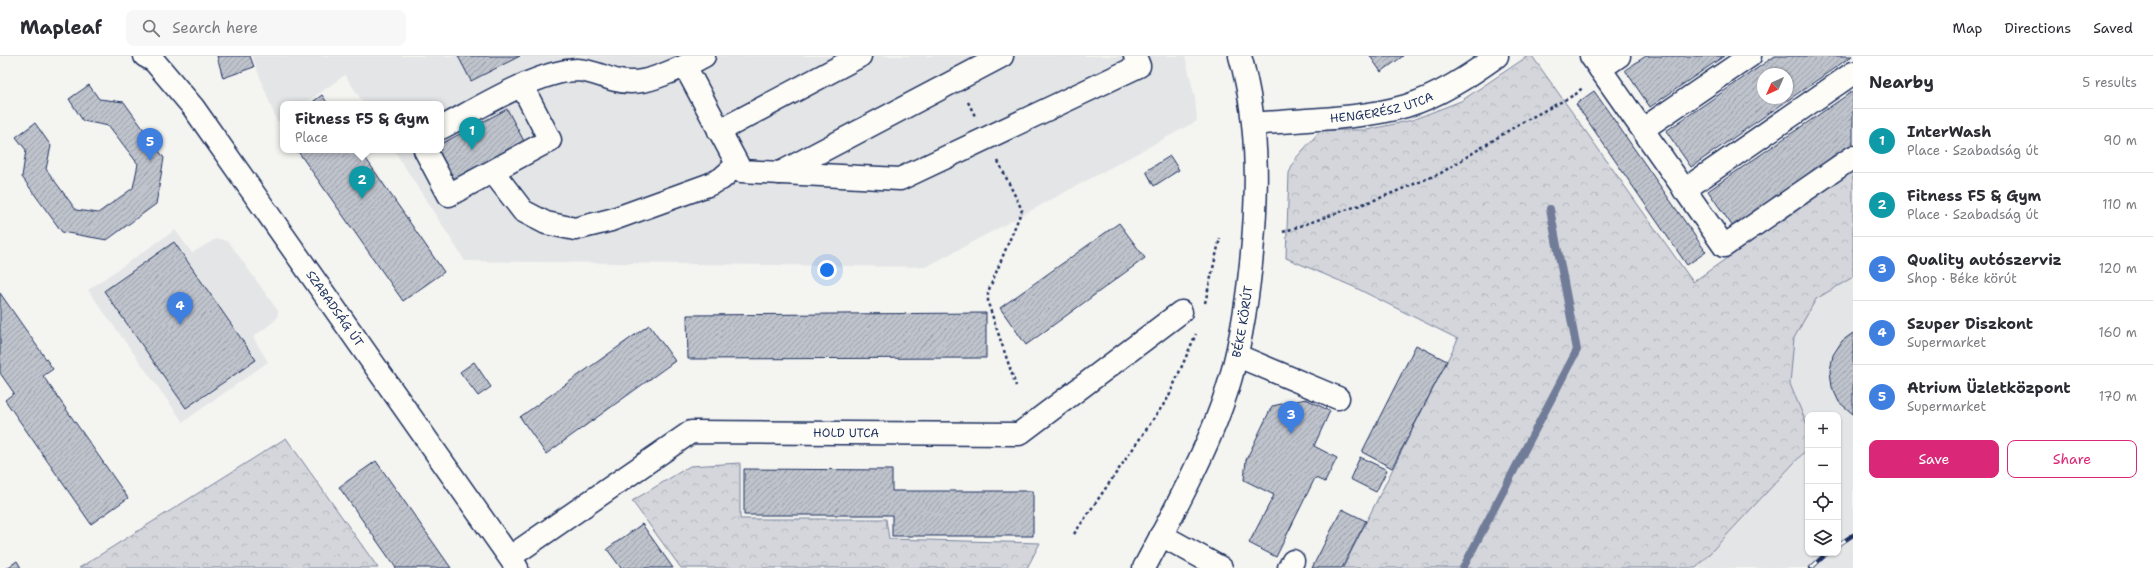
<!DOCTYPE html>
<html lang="en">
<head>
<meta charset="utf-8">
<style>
  :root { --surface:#fff; --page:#f7f7f7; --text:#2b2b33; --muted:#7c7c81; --line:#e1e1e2; --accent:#db2777 }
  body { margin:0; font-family:"Shantell Sans",sans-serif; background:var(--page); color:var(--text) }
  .controls { position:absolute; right:12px; bottom:12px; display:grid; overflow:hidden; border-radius:8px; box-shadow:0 1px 3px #0004 }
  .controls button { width:36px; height:36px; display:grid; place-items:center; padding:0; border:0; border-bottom:1px solid var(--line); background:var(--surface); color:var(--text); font:20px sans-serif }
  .compass { position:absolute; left:1757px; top:12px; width:36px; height:36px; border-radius:50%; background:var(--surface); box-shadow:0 1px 3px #0004; rotate:225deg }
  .you { position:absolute; left:827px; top:214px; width:14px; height:14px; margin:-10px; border:3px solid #fff; border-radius:50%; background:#1a73e8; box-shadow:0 0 0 6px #1a73e833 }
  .badge { display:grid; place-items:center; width:26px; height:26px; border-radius:50%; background:var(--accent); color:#fff; font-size:13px; font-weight:700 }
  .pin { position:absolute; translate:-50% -33px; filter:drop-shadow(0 1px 2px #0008) }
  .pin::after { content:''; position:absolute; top:21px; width:14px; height:12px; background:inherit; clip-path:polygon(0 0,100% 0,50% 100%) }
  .popup { position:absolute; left:280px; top:45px; width:164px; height:52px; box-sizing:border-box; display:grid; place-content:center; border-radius:8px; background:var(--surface); filter:drop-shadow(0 1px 3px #0005); font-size:13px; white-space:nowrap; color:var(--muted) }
  .popup b { font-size:15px; color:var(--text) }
  .popup::after { content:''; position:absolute; left:50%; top:100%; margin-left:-8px; border:8px solid transparent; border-top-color:var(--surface) }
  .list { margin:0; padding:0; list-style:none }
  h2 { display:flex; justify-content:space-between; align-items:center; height:52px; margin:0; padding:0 16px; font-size:17px }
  h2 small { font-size:13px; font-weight:400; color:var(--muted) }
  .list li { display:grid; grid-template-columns:26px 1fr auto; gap:12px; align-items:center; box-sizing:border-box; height:64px; padding:0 16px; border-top:1px solid var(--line) }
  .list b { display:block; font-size:15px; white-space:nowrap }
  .list p { margin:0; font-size:13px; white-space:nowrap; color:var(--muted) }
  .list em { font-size:13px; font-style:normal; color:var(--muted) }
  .actions { display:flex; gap:8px; padding:12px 16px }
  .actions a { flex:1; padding:9px 0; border:1px solid var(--accent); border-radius:8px; text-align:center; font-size:14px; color:var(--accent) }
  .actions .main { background:var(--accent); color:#fff }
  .icon { flex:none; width:22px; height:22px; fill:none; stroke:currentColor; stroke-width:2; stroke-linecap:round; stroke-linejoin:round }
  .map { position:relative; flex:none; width:1853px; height:512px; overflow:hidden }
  header { display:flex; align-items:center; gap:24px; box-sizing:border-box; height:56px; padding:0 20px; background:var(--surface); border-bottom:1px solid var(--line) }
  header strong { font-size:19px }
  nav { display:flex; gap:22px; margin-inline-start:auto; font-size:14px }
  .search { width:280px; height:36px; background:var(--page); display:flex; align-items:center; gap:10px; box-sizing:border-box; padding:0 14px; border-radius:8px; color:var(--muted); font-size:15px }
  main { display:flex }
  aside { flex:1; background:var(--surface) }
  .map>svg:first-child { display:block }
  .built { fill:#e4e5e6; fill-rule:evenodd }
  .forest { fill:url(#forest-crowns); stroke:#78829c }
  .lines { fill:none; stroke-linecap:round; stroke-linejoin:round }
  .stream { stroke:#717c98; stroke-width:8 }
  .building { fill:url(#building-hatch); stroke:#1b2f5e; fill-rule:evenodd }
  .minor-casing { stroke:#1b2f5e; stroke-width:25 }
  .path { stroke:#1b2f5e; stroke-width:2.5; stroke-dasharray:3 3; stroke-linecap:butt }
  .minor { stroke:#fdfcf7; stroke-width:22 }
  .rail-casing { stroke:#1b2f5e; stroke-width:4.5 }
  .rail { stroke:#fdfcf7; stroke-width:3; stroke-dasharray:9; stroke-linecap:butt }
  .labels { text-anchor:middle; stroke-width:3.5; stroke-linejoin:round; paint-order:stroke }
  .street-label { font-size:12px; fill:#1b2f5e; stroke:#fdfcf7 }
</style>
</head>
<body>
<header>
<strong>Mapleaf</strong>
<div class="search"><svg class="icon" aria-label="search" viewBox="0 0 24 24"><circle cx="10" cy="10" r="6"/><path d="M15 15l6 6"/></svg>Search here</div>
<nav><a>Map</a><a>Directions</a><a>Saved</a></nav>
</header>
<main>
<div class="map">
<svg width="1853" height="512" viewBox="0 0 1853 512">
  <defs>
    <pattern id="forest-crowns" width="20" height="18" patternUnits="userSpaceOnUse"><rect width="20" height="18" fill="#d4d6db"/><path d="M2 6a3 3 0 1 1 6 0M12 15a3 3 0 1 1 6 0" fill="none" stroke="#b5b8be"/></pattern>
    <pattern id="building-hatch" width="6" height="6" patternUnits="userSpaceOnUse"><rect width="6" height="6" fill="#bfc3cc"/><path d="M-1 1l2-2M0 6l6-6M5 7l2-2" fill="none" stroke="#9a9fa9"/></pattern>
  </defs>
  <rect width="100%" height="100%" fill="#f4f4f1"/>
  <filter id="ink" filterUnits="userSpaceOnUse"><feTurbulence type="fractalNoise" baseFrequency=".025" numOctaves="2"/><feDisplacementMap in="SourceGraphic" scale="8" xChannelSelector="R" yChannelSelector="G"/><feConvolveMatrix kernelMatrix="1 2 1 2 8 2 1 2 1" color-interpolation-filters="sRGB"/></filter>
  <g filter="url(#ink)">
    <g class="built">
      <path d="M252,0H1185L1195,42L1197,65L926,211L465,205L394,94H441V48H364L345,19L304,48H283V62L277,66Z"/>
      <path d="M1853,164V512H1420ZM1808,359H1838V497H1808Z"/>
      <path d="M175,174L192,197L214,184L220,183L229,186L278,255L277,262L272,267L253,281L268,306L183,366L88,234Z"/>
    </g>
    <g class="forest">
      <path d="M1528,0H1532L1693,226L1853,113V221L1816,243L1794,282L1790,328L1808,371V392L1696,512H1343L1458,283L1354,231L1286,202L1289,117L1296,102L1321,74H1367L1412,64L1461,45Z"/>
      <path d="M286,382L378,512H79Z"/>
      <path d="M740,407V463H886L889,483L1040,487L1027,512H681L632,445L690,410Z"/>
    </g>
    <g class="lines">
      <path class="stream" d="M1463,512L1577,294L1550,153"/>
    </g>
    <g class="building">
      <path d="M217,0H250L254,11L223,22Z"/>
      <path d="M458,0H520L471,25Z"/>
      <path d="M1370,0H1403L1381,16Z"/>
      <path d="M1646,0H1724L1650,51L1625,14Z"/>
      <path d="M1775,0H1852L1691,111L1666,75ZM1763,18H1787V42H1763Z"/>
      <path d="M89,29L99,43L124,46L164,102L156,148L107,184L62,176L22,121L26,94L16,81L35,67L51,90L46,113L76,154L98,157L133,132L138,108L109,70L83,65L69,43Z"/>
      <path d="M1594,35L1706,196L1687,209L1576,48Z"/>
      <path d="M1853,35V88L1733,171L1708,135Z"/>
      <path d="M322,39L328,48H310Z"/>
      <path d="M507,53L525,87L436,135L431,94H441V88Z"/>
      <path d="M297,94H360L444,216L403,245Z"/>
      <path d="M1170,100L1179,114L1154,130L1146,115Z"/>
      <path d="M1119,167L1145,202L1026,289L1000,252Z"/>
      <path d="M174,186L256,304L186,352L104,235Z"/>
      <path d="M0,237L53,313L43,320L128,442L91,468L5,344L14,337L0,317Z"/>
      <path d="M986,257V302L688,303L687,259Z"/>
      <path d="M649,269L675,305L546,398L520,361Z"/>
      <path d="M1853,277V358L1839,346L1832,331L1830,315L1833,299L1842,285Z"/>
      <path d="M1416,289L1447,305L1392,412L1362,396Z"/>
      <path d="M474,306L491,331L478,340L460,316Z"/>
      <path d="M1306,343L1330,355L1314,390L1337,402L1325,426L1315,422L1276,501L1249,487L1274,439L1244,424L1246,404L1272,350Z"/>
      <path d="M1360,401L1387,414L1376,436L1350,423Z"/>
      <path d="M376,405L435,489L451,512H396L339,431Z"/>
      <path d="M744,413L892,414V435H1033V480H892V459H744Z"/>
      <path d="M1342,453L1366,465L1342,512H1312Z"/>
      <path d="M642,468L673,512H621L607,493Z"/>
      <path d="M17,505L21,512H7Z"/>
    </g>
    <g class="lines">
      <g class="minor-casing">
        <g id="minor">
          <path id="s1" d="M145,0L154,5L193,51L517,512"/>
          <path d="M704,0L685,10L741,115L900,123L1139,10L1135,0"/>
          <path d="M1591,0L1724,190L1853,101"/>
          <path d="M1600,13L1619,0"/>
          <path id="s2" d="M1254,68C1304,63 1357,64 1406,50C1439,40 1469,20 1497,0"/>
          <path d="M441,72C477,53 537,15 577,14C589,14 604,21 615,24C641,31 661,19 685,10"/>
          <path d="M1643,73L1750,0"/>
          <path d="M719,75L860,0"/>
          <path d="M425,94L449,139L550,84L522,30"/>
          <path d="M493,116L523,155L546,167L575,173L611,164L708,129L721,123L737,109"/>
          <path d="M780,117L1002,0"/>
          <path d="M1684,134L1853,17"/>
          <path d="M1238,300L1338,342"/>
          <path d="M1161,479L1221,512"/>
          <path id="s3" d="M510,501L691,376L1019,378L1181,256"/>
          <path id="s4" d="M1144,512C1172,459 1202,405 1222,349C1237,308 1244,267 1249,225C1258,151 1261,72 1240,0"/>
          <path d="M1289,512L1293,505"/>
        </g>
      </g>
      <g class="path">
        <path d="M968,46L975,60"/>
        <path d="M998,105L1022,154L988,236V247L1016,330"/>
        <path d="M1283,176L1380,142L1441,117L1519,68L1576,38L1583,31"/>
        <path d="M1205,247L1220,182"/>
        <path d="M1074,478L1168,342L1196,278"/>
      </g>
      <use href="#minor" class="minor"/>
      <g class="rail-casing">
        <g id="rail">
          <path d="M1838,489L1853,479"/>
          <path d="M1811,512L1827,497"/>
        </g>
      </g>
      <use href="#rail" class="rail"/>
    </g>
  </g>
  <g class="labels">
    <g class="street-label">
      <text dy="4" stroke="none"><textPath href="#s2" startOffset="129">HENGERÉSZ UTCA</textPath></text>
      <text dy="4" stroke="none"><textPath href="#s1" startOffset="317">SZABADSÁG ÚT</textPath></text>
      <text dy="4" stroke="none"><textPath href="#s4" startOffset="267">BÉKE KÖRÚT</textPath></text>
      <text dy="4" stroke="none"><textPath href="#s3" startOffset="375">HOLD UTCA</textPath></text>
    </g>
  </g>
</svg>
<div class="controls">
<button>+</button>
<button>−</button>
<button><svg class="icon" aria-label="locate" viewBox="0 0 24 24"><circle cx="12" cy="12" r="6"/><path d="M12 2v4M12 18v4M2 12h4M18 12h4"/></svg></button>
<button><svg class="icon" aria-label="layers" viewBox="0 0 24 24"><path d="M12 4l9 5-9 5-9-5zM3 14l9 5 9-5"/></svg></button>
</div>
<svg class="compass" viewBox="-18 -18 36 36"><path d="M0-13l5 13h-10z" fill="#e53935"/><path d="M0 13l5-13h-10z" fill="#7c7c81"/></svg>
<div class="you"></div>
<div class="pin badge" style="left:472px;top:94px;background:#0f9aa8">1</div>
<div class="pin badge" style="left:362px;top:143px;background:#0f9aa8">2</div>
<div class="popup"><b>Fitness F5 &amp; Gym</b>Place</div>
<div class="pin badge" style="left:1291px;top:378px;background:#3f7fe0">3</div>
<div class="pin badge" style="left:180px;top:269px;background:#3f7fe0">4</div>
<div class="pin badge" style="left:150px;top:105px;background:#3f7fe0">5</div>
</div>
<aside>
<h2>Nearby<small>5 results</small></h2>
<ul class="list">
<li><span class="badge" style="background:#0f9aa8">1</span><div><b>InterWash</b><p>Place · Szabadság út</p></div><em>90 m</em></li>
<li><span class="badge" style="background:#0f9aa8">2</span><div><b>Fitness F5 &amp; Gym</b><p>Place · Szabadság út</p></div><em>110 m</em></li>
<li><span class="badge" style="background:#3f7fe0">3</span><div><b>Quality autószerviz</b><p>Shop · Béke körút</p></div><em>120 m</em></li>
<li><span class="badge" style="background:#3f7fe0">4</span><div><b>Szuper Diszkont</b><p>Supermarket</p></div><em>160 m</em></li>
<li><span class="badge" style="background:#3f7fe0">5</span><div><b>Atrium Üzletközpont</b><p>Supermarket</p></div><em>170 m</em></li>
</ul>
<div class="actions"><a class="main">Save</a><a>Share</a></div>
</aside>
</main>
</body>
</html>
